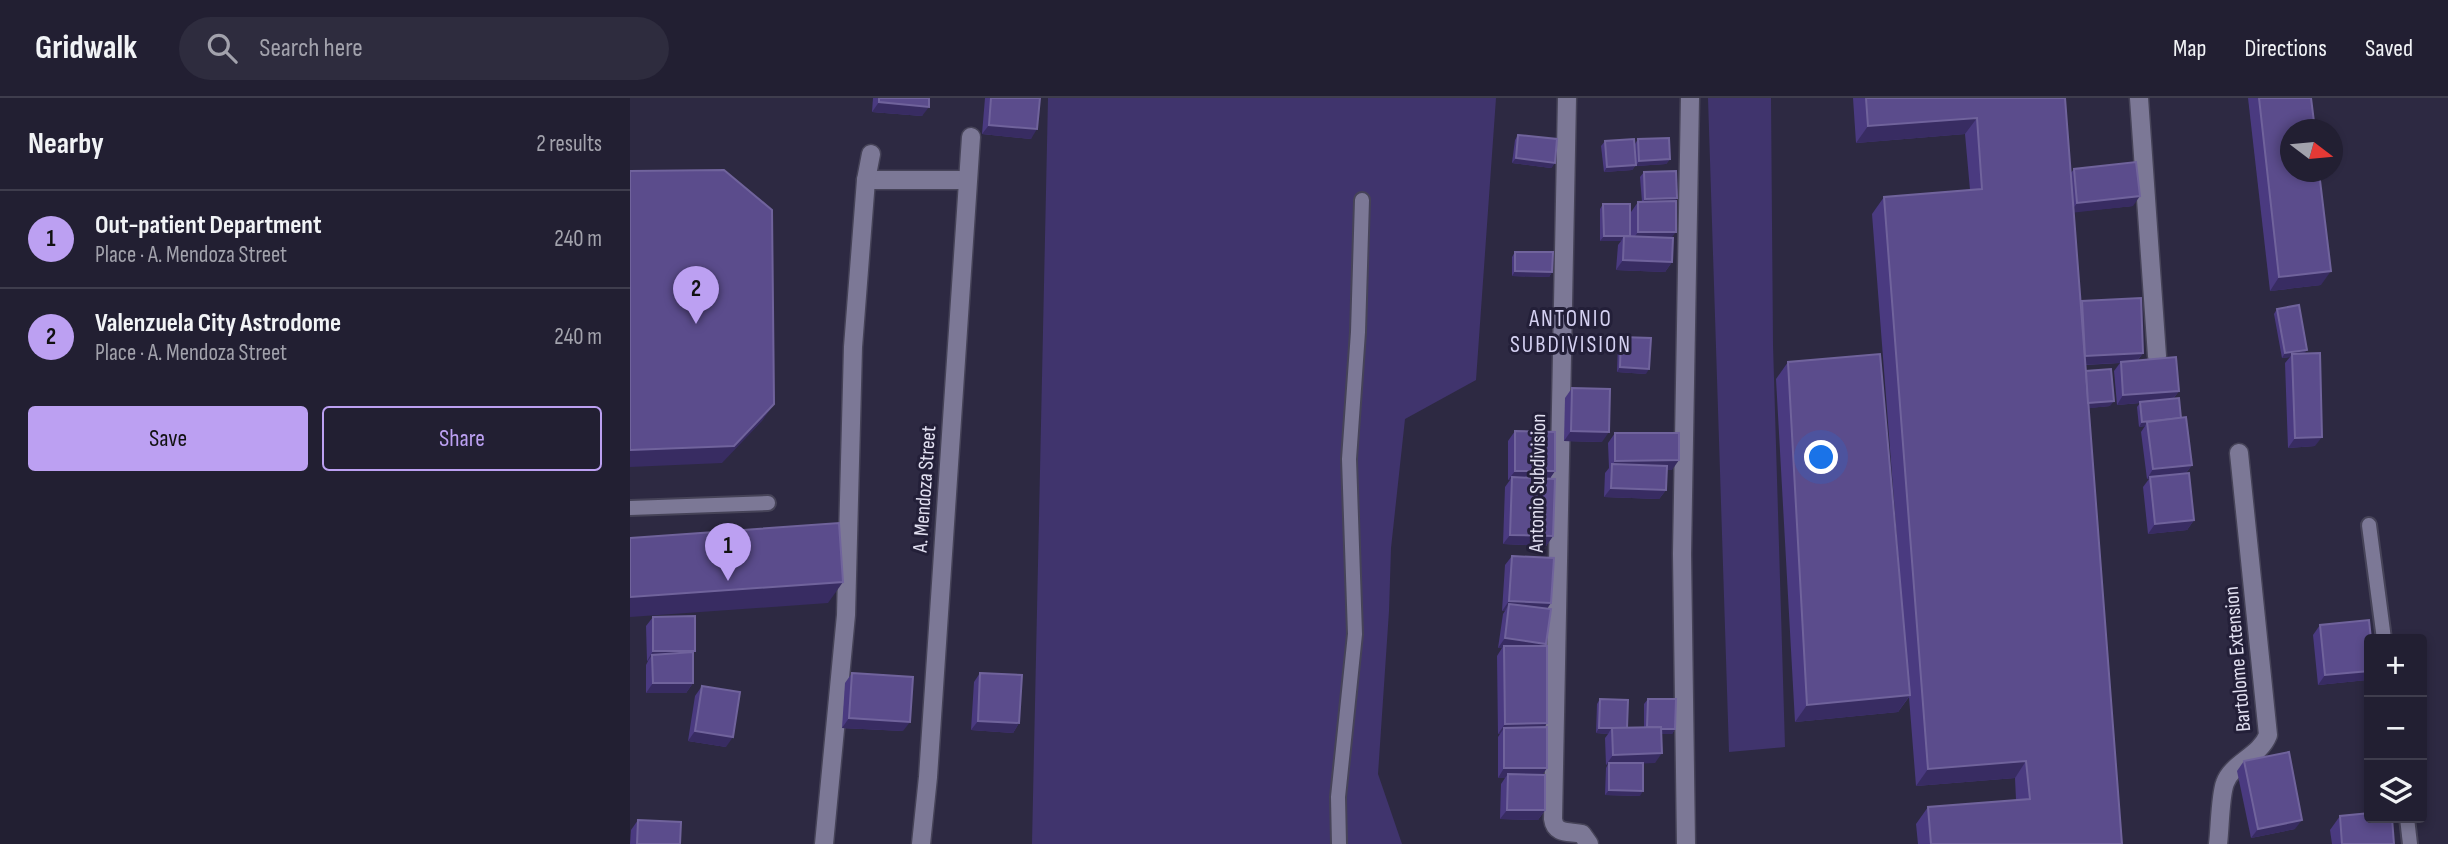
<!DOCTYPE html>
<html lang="en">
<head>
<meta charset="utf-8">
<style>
  :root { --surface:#221f32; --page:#2e2c3e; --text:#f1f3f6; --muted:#a2a2ac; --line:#3f3d4d; --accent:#bca0f2 }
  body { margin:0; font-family:"Sofia Sans Condensed",sans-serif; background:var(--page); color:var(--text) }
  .controls { position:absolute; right:21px; bottom:21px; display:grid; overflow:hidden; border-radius:7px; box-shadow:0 4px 10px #0003 }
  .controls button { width:63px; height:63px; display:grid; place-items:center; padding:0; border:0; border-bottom:2px solid var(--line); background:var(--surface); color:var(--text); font:35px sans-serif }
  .compass { position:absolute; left:1650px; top:21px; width:63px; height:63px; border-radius:50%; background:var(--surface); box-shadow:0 4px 10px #0003; rotate:106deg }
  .you { position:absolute; left:1192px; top:360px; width:24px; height:24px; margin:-18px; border:5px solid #fff; border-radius:50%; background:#1a73e8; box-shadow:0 0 0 10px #1a73e833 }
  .badge { display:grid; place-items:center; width:46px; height:46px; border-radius:50%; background:var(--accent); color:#111; font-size:23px; font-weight:700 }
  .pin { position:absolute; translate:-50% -58px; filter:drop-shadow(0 2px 4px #0008) }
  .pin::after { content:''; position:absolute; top:37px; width:24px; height:21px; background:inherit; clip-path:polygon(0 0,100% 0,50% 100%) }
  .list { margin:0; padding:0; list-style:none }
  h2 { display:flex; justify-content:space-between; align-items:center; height:91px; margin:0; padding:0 28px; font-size:30px }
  h2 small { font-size:23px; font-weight:400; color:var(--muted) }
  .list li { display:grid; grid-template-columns:46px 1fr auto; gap:21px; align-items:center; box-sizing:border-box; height:98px; padding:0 28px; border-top:2px solid var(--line) }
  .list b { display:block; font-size:26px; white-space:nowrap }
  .list p { margin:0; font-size:23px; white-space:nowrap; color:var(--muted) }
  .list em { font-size:23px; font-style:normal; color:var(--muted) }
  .actions { display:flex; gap:14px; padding:21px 28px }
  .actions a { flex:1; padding:16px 0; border:2px solid var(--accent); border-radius:7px; text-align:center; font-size:24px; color:var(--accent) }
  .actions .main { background:var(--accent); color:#111 }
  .icon { flex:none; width:38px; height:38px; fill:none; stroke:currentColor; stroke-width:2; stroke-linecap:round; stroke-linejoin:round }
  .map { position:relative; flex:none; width:1818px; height:746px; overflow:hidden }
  header { display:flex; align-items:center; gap:42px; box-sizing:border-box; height:98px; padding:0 35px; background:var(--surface); border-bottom:2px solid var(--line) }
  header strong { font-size:33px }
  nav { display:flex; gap:38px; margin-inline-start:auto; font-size:24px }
  .search { width:490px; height:63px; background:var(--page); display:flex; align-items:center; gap:18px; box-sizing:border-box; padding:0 24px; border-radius:38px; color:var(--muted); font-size:26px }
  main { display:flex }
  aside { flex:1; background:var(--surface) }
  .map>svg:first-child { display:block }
  .green { fill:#40346d }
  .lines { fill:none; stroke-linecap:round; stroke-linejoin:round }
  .service-casing { stroke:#464358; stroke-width:18 }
  .minor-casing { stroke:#464358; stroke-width:21 }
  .service { stroke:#7c7896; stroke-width:14 }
  .minor { stroke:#7c7896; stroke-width:18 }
  .wall { fill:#4a3a80 }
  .shaded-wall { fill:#382c62 }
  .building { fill:#5b4c8c; stroke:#70639c; stroke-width:2 }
  .labels { text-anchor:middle; stroke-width:6; stroke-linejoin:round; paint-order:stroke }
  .street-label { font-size:21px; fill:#e2e0f1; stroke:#231f38 }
  .neighbourhood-label { font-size:23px; letter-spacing:2px; fill:#d5d1f2; stroke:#231f38 }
</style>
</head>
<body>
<header>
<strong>Gridwalk</strong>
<div class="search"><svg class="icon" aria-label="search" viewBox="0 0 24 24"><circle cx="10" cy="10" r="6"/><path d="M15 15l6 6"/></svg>Search here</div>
<nav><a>Map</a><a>Directions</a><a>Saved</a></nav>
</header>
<main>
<aside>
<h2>Nearby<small>2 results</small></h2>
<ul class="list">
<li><span class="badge">1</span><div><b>Out-patient Department</b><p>Place · A. Mendoza Street</p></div><em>240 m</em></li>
<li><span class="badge">2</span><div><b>Valenzuela City Astrodome</b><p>Place · A. Mendoza Street</p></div><em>240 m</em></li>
</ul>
<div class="actions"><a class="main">Save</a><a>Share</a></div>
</aside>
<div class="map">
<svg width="1818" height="746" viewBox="0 0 1818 746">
  <rect width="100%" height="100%" fill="#2d2942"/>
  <g class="green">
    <path d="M418,0H866L846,282L775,321L761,450L759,513L748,676L772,746H402Z"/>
    <path d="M1078,0H1141L1143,247L1155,649L1099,654Z"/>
  </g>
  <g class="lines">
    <g class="service-casing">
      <g id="service">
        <path d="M0,410L138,405"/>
        <path d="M1739,427L1754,541"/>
        <path d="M1777,720L1780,746"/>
        <path d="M709,746L708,699L725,536L719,361L728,234L732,102"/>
      </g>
    </g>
    <g class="minor-casing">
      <g id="minor">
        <path d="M937,0L923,721C925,737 940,733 952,736L959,746"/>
        <path d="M1509,0L1527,258"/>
        <path d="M236,82H337"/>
        <path d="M194,746L216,517L223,249L236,82L241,56"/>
        <path d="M291,746L298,679L341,39"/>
        <path d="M1056,746L1052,456L1060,0"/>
        <path d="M1588,746C1590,731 1590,698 1595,685C1602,665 1630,658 1638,637L1609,355"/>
      </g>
    </g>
    <use href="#service" class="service"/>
    <use href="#minor" class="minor"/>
  </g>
  <g class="wall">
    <path d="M243,0H299L292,18L242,14Z"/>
    <path d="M355,0H410L401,41L352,36Z"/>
    <path d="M1223,0H1435L1440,76L1444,71L1503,108L1443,114L1450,205L1452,203L1513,255L1508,262L1549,293L1543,301L1551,320L1562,367L1556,375L1564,422L1557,432L1518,436L1513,389L1519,381H1517L1511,334L1515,328L1509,329L1507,309L1510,305L1487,307L1484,273L1490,265L1455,267L1456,273L1480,308L1458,310L1492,746H1288L1286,726L1298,709L1386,702L1385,680L1286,688L1279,599L1268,614L1165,624L1146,281L1158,264L1271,494L1242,116L1254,99L1340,92L1335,36L1226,45Z"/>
    <path d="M1618,0H1681L1691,187L1640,193Z"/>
    <path d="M888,37L925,65L921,70L882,65L885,42Z"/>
    <path d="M1008,41L1040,61L1036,66L1006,68L1005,46Z"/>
    <path d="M975,43L1006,67L1002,72L974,74L971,48Z"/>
    <path d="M1014,74L1047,100L1045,103L1041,140L1042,164L1035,174L986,172L988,147L991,143H970V111L973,106L1001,138V114L1008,104H1012L1010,79Z"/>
    <path d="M885,154L922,174L919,179L882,178V159Z"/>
    <path d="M1647,211L1674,255L1685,348L1658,350L1655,265L1660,259L1652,260L1644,216Z"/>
    <path d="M991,239L1016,276L987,274L988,244Z"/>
    <path d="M942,290L972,344L934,343L935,300Z"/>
    <path d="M885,333L925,373L920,380L923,438L916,448L873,446L875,389L880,382H878V343Z"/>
    <path d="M985,335L1042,372H1037L1036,392L1029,401L974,399L975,375L979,370L978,345Z"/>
    <path d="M882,458L917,511L916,546L915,548L914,629L917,670L912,677L915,712L908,722L870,721L871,686L875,680H868V639L870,636H868L867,558L872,550H868L873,516L875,513H872L875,467Z"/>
    <path d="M23,519L65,553L63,555V585L56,595H16V567L18,563H17L16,528Z"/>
    <path d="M1690,527L1739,541V579L1737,582L1688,587L1683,537Z"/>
    <path d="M222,575L273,633L212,630L215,585Z"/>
    <path d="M350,575L389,625L383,635L341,632L344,584Z"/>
    <path d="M72,588L96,649L58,643L65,598Z"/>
    <path d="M970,601L997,630L1014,629V606L1018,601L1045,631L1042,636H1031L1025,665H1008L1010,698L975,697L976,670L978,666L976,667L975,640L978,636L966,635L967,606Z"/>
    <path d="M1614,663L1665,731L1621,740L1607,673Z"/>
    <path d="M1710,718L1764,746H1702L1700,732Z"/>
    <path d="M8,722L50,746H0L1,732Z"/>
  </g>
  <g class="shaded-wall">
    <path d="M249,4L299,9L292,18L242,14Z"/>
    <path d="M1347,20L1335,36L1226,45L1238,28Z"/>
    <path d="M359,27L407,31L401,41L352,36Z"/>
    <path d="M886,60L925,65L921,70L882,65Z"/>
    <path d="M1040,61L1036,66L1006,68L1009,63Z"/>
    <path d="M1006,67L1002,72L974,74L977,69Z"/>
    <path d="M1510,98L1503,108L1440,115L1447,105Z"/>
    <path d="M1047,100L1044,105L1012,106L1015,101Z"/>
    <path d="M1008,134H1046L1039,143L1001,144Z"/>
    <path d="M974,138H994L991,143H970Z"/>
    <path d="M993,162L1042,164L1035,174L986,172Z"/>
    <path d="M885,173L922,174L919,179L882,178Z"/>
    <path d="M1701,173L1691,187L1640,193L1649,179Z"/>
    <path d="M1677,252L1673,257L1662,256L1660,259L1652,260L1655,255Z"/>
    <path d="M1513,255L1506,264L1448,267L1455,258Z"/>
    <path d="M990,269L1019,271L1016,276L987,274Z"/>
    <path d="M1549,293L1542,302L1487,307L1493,297Z"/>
    <path d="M1484,303L1480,308L1452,311L1456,306Z"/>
    <path d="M144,306L132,323L92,365L0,369V352Z"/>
    <path d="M1551,320L1517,324L1515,328L1509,329L1512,324Z"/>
    <path d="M941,333L979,334L972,344L934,343Z"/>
    <path d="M1692,339L1685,348L1658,350L1665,340Z"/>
    <path d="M1049,362L1042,372H981L982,368L985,363Z"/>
    <path d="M1562,367L1555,376L1517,381L1523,371Z"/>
    <path d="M885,373H925L918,383L882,379L880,382H878Z"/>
    <path d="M981,390L1036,392L1029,401L974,399Z"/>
    <path d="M1564,422L1557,432L1518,436L1525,426Z"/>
    <path d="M880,437L923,438L916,448L873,446Z"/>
    <path d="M213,484L198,505L0,519V499Z"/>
    <path d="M879,503L921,505L914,515L879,506L875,513H872Z"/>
    <path d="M875,540L916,546L909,555L874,548L872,550H868Z"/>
    <path d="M23,553H65L58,562L22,557L18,563H17Z"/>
    <path d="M1739,573V579L1737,582L1688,587L1695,577Z"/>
    <path d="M23,585H63L56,595H16Z"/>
    <path d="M1280,597L1268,614L1165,624L1177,607Z"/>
    <path d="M219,620L280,624L273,633L212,630Z"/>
    <path d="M348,623L389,625L383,635L341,632Z"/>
    <path d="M917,625L910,635L874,630L870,636H868L875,626Z"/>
    <path d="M969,630L981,631L978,636L966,635Z"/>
    <path d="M1017,631H1045L1042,636H1013Z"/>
    <path d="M65,633L103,639L96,649L58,643Z"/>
    <path d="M1032,655L1025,665L976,667L983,657Z"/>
    <path d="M1396,663L1385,680L1286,688L1298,671Z"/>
    <path d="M874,670H917L910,680L878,676L875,680H868Z"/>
    <path d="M979,692L1013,693L1010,698L975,697Z"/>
    <path d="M877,712H915L908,722L870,721Z"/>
    <path d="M1672,722L1665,731L1621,740L1628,731Z"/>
  </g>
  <g class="building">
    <path d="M249,0H299V9L249,4Z"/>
    <path d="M361,0H410L407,31L359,27Z"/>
    <path d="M1236,0H1435L1492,746H1301L1298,709L1400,701L1396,663L1298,671L1254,99L1352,91L1347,20L1238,28Z"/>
    <path d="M1629,0H1681L1685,32H1661V74H1689L1701,173L1649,179Z"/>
    <path d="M888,37L927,41L925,65L886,60Z"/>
    <path d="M1039,40L1040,61L1009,63L1008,41Z"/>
    <path d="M1004,41L1006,67L977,69L975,43Z"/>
    <path d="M1506,64L1510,98L1447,105L1444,71Z"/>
    <path d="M94,72L142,112L144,306L104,348L0,352V73Z"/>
    <path d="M1046,73L1047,100L1015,101L1014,74Z"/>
    <path d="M1046,103V134H1008V104Z"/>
    <path d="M973,106H1000V138H974Z"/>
    <path d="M994,138L1043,140L1042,164L993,162Z"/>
    <path d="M885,154H923L922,174L885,173Z"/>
    <path d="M1511,200L1513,255L1455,258L1452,203Z"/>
    <path d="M1669,207L1677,252L1655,255L1647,211Z"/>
    <path d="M991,239L1021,240L1019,271L990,269Z"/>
    <path d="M1690,255L1692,339L1665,340L1662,256Z"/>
    <path d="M1250,256L1280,597L1177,607L1158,264Z"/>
    <path d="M1546,259L1549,293L1493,297L1491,264Z"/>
    <path d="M1481,271L1484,303L1458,305L1456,273Z"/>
    <path d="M942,290L980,291L979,334L941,333Z"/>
    <path d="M1549,300L1551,320L1512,324L1510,304Z"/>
    <path d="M1556,319L1562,367L1523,371L1517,324Z"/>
    <path d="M885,333L925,334V373H885Z"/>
    <path d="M985,335H1049V362L985,363Z"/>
    <path d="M982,366L1037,368L1036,392L981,390Z"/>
    <path d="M1559,375L1564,422L1525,426L1520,379Z"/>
    <path d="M882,379L925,381L923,438L880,437Z"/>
    <path d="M209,425L213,484L0,499V440Z"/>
    <path d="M882,458L924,460L921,505L879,503Z"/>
    <path d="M879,506L921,511L916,546L875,540Z"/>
    <path d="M65,518V553H23V519Z"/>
    <path d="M1739,522L1741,541H1739V573L1695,577L1690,527Z"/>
    <path d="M874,548H917V625L875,626Z"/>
    <path d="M63,554V585H23L22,557Z"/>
    <path d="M222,575L283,579L280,624L219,620Z"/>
    <path d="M350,575L392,577L389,625L348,623Z"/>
    <path d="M72,588L110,594L103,639L65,633Z"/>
    <path d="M970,601L998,602L997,630H969Z"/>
    <path d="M1018,601H1046L1045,631H1031V629H1017Z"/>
    <path d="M917,629V670H874V630Z"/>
    <path d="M1031,629L1032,655L983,657L982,630Z"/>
    <path d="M1659,654L1672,722L1628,731L1614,663Z"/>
    <path d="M979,665H1013V693L979,692Z"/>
    <path d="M878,676L915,677V712H877Z"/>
    <path d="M1739,715V720H1762L1764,746H1712L1710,718Z"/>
    <path d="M8,722L51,724L50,746H7Z"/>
  </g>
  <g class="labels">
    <g class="street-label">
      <text transform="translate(907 385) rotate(-89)" y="7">Antonio Subdivision</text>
      <text transform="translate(294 391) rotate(-86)" y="7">A. Mendoza Street</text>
      <text transform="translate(1607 561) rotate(-95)" y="7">Bartolome Extension</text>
    </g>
    <g class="neighbourhood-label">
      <text x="941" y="228">ANTONIO<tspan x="941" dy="26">SUBDIVISION</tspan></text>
    </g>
  </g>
</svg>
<div class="controls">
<button>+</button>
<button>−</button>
<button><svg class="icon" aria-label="layers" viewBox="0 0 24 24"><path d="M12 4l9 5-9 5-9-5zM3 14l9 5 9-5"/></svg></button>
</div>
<svg class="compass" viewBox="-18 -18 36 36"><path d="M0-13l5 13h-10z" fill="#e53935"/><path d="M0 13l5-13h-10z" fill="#a2a2ac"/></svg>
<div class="you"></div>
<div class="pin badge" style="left:98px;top:483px">1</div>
<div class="pin badge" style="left:66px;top:226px">2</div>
</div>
</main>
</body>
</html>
